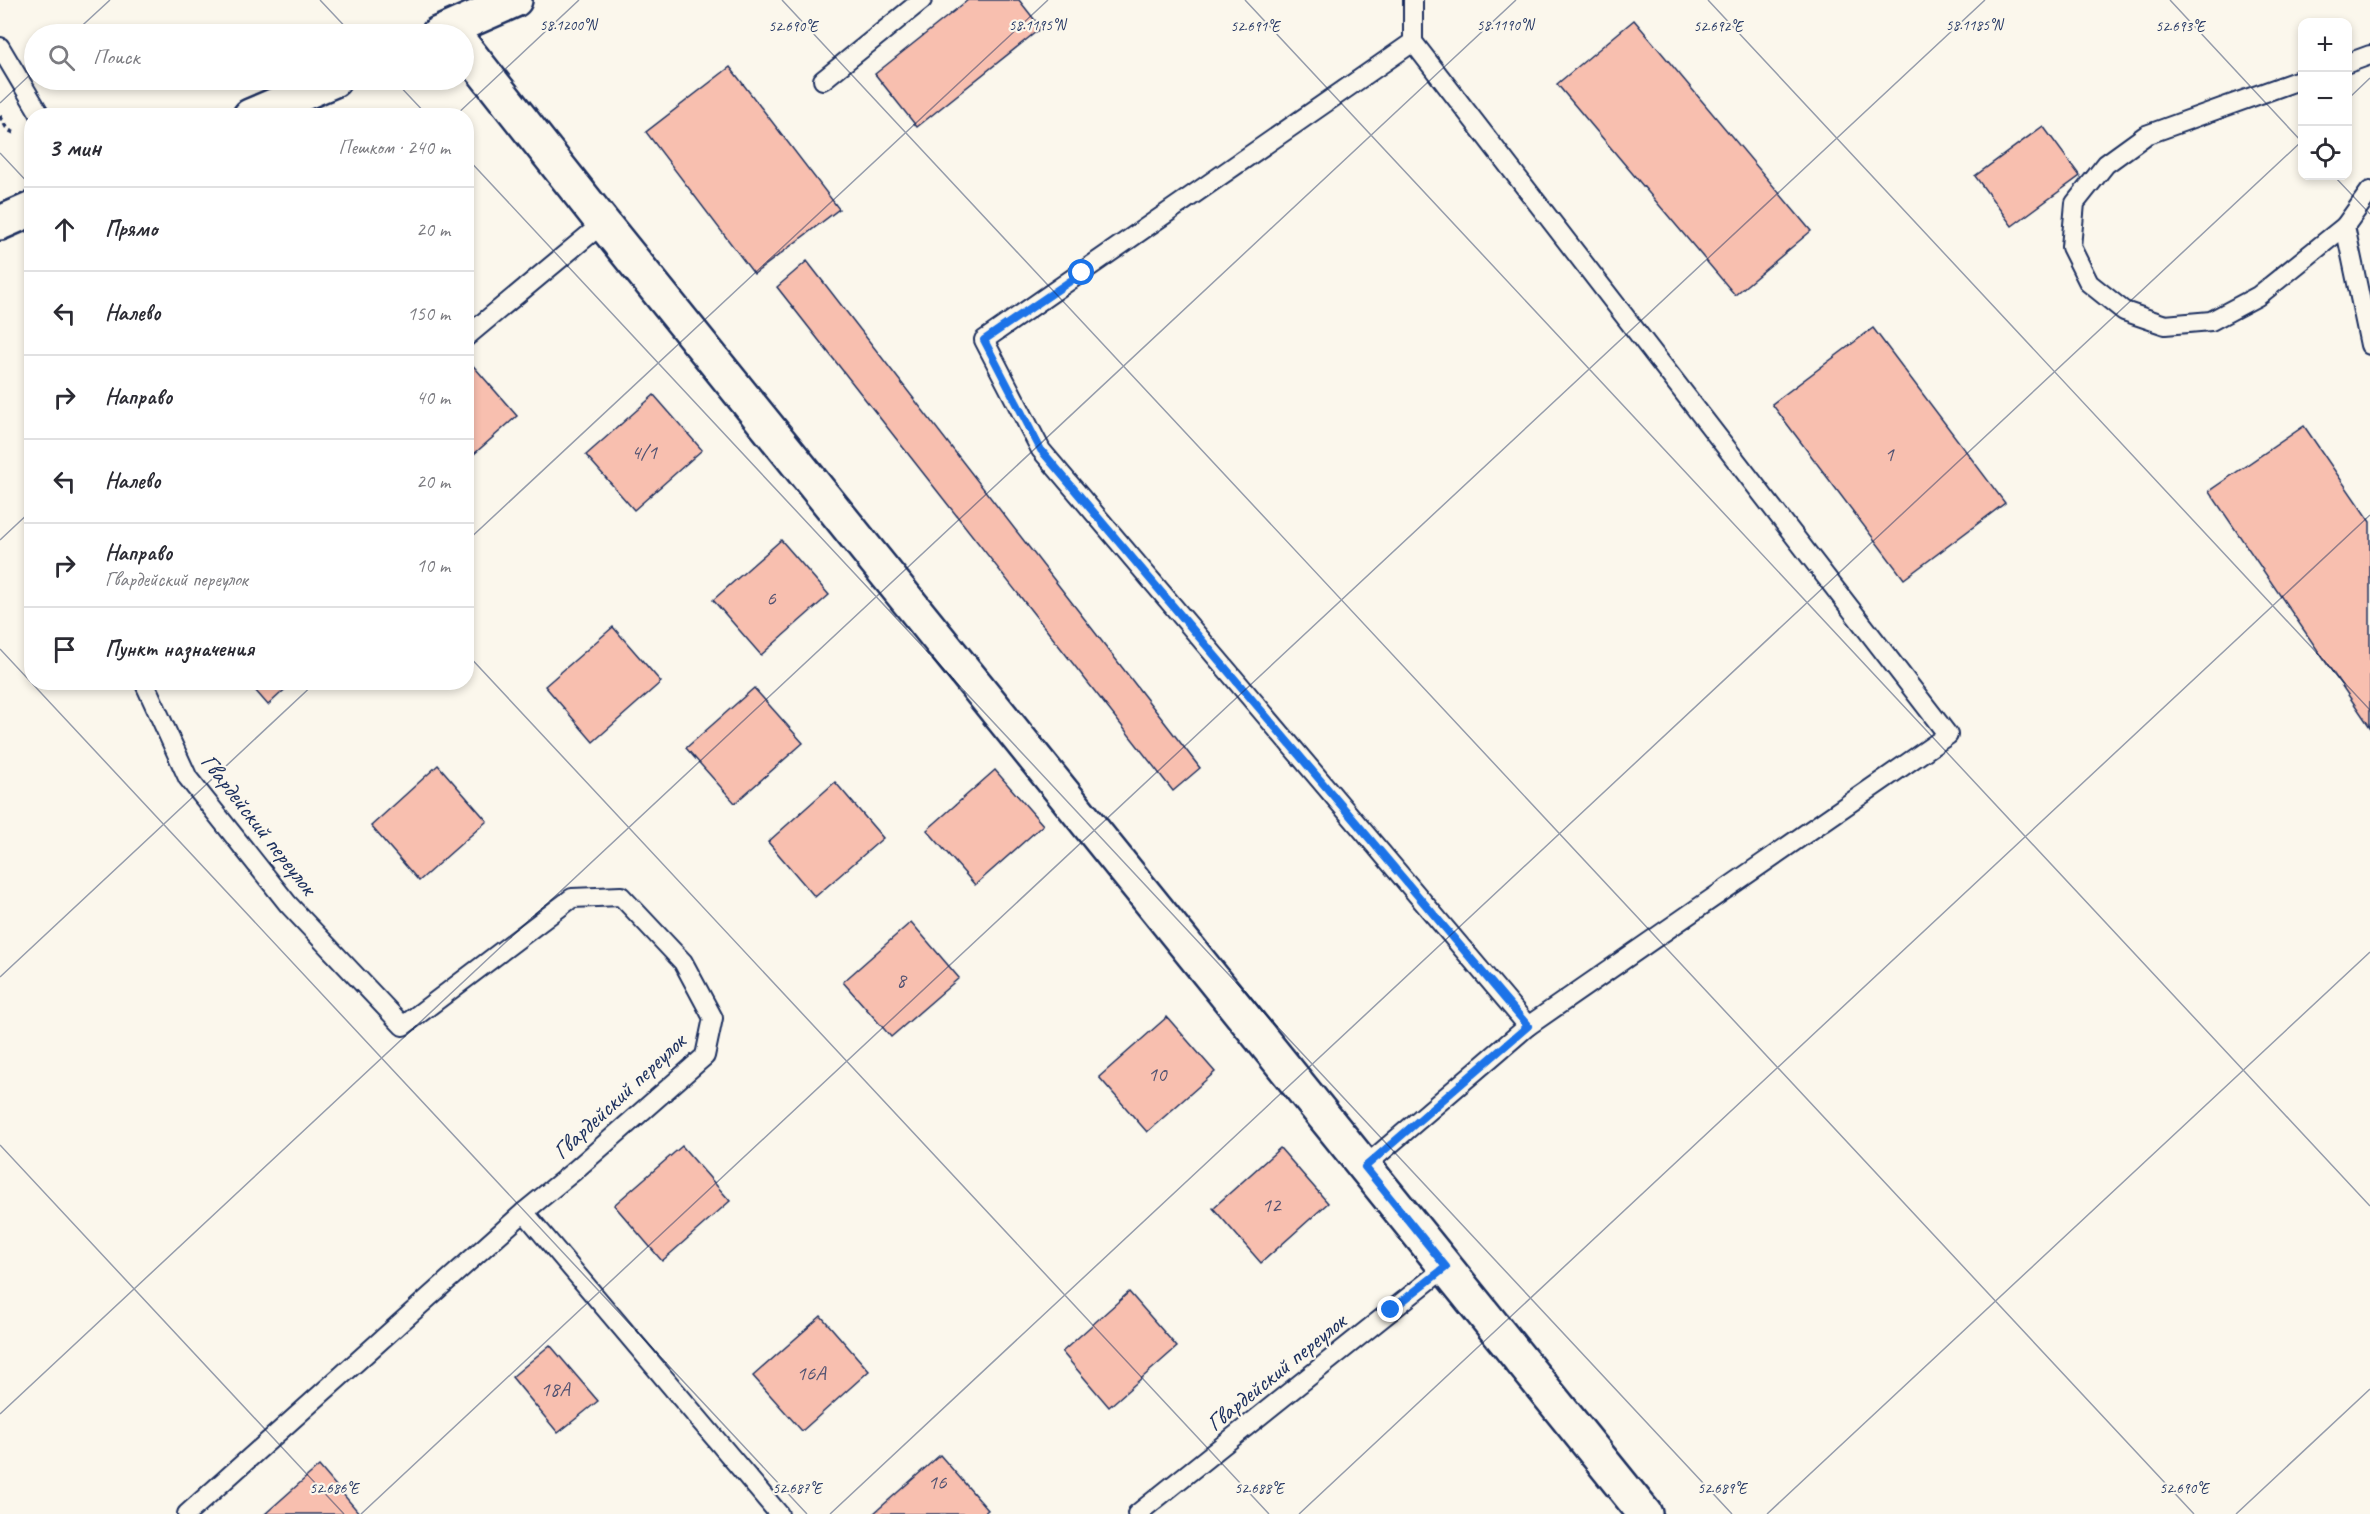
<!DOCTYPE html>
<html lang="ru">
<head>
<meta charset="utf-8">
<style>
  :root { --surface:#fff; --page:#f7f7f7; --text:#2b2b33; --muted:#7c7c81; --line:#e1e1e2 }
  body { margin:0; font-family:Caveat,sans-serif; background:var(--page); color:var(--text) }
  .controls { position:absolute; right:18px; top:18px; display:grid; overflow:hidden; border-radius:12px; box-shadow:0 3px 9px #0003 }
  .controls button { width:54px; height:54px; display:grid; place-items:center; padding:0; border:0; border-bottom:2px solid var(--line); background:var(--surface); color:var(--text); font:30px sans-serif }
  .stop { position:absolute; width:18px; height:18px; margin:-14px; border:4px solid #1a73e8; border-radius:50%; background:#fff }
  .stop.end { background:#1a73e8; border-color:#fff; box-shadow:0 2px 6px #0008 }
  .list { margin:0; padding:0; list-style:none }
  h2 { display:flex; justify-content:space-between; align-items:center; height:78px; margin:0; padding:0 24px; font-size:26px }
  h2 small { font-size:20px; font-weight:400; color:var(--muted) }
  .list li { display:grid; grid-template-columns:39px 1fr auto; gap:18px; align-items:center; box-sizing:border-box; height:84px; padding:0 24px; border-top:2px solid var(--line) }
  .list b { display:block; font-size:22px; white-space:nowrap }
  .list p { margin:0; font-size:20px; white-space:nowrap; color:var(--muted) }
  .list em { font-size:20px; font-style:normal; color:var(--muted) }
  .icon { flex:none; width:33px; height:33px; fill:none; stroke:currentColor; stroke-width:2; stroke-linecap:round; stroke-linejoin:round }
  .map { position:relative; flex:none; width:2370px; height:1514px; overflow:hidden }
  .search { position:absolute; background:var(--surface); box-shadow:0 3px 9px #0003; left:24px; top:24px; width:450px; height:66px; display:flex; align-items:center; gap:15px; box-sizing:border-box; padding:0 21px; border-radius:33px; color:var(--muted); font-size:22px }
  .panel { position:absolute; background:var(--surface); box-shadow:0 3px 9px #0003; left:24px; top:108px; width:450px; height:582px; border-radius:24px }
  .map>svg:first-child { display:block }
  .building { fill:#f8bfaf; stroke:#1b2f5e; stroke-width:1.5 }
  .lines { fill:none; stroke-linecap:round; stroke-linejoin:round }
  .service-casing { stroke:#1b2f5e; stroke-width:22 }
  .minor-casing { stroke:#1b2f5e; stroke-width:38 }
  .tertiary-casing { stroke:#1b2f5e; stroke-width:38 }
  .path { stroke:#1b2f5e; stroke-width:4; stroke-dasharray:4.5 4.5; stroke-linecap:butt }
  .service { stroke:#fbf7ec; stroke-width:18 }
  .minor { stroke:#fbf7ec; stroke-width:33 }
  .tertiary { stroke:#fbf7ec; stroke-width:33 }
  .route { stroke:#1a73e8; stroke-width:8 }
  .ticks { fill:none; stroke:#1b2f5e; stroke-width:1.5; stroke-opacity:0.45 }
  .labels { text-anchor:middle; stroke-width:4.5; stroke-linejoin:round; paint-order:stroke }
  .number-label { font-size:21px; fill:#525372 }
  .street-label { font-size:24px; fill:#1b2f5e; stroke:#fbf7ec }
  .ticks-label { font-size:15px; text-anchor:middle; fill:#1b2f5e; stroke:#fbf7ec; stroke-width:4.5; stroke-linejoin:round; paint-order:stroke }
</style>
</head>
<body>
<div class="map">
<svg width="2370" height="1514" viewBox="0 0 2370 1514">
  <rect width="100%" height="100%" fill="#fbf7ec"/>
  <filter id="ink" filterUnits="userSpaceOnUse"><feTurbulence type="fractalNoise" baseFrequency=".0167" numOctaves="2"/><feDisplacementMap in="SourceGraphic" scale="12" xChannelSelector="R" yChannelSelector="G"/><feConvolveMatrix kernelMatrix="1 2 1 2 8 2 1 2 1" color-interpolation-filters="sRGB"/></filter>
  <g filter="url(#ink)">
    <g class="building">
      <path d="M968,0H1019L1041,28L917,127L875,74Z"/>
      <path d="M1634,20L1811,231L1735,295L1557,84Z"/>
      <path d="M730,67L839,209L754,274L646,132Z"/>
      <path d="M2043,126L2080,176L2012,226L1975,176Z"/>
      <path d="M807,261L1200,768L1173,791L777,287Z"/>
      <path d="M1873,328L2005,503L1904,579L1772,404Z"/>
      <path d="M469,361L517,416L466,461V363Z"/>
      <path d="M654,395L702,450L634,510L586,455Z"/>
      <path d="M2304,426L2370,522V727L2209,491Z"/>
      <path d="M781,540L829,595L761,655L713,600Z"/>
      <path d="M613,627L661,682L593,742L545,686Z"/>
      <path d="M248,682H293L268,705Z"/>
      <path d="M754,688L803,743L735,803L686,748Z"/>
      <path d="M438,765L487,821L419,881L371,826Z"/>
      <path d="M995,770L1043,825L975,885L927,830Z"/>
      <path d="M835,782L883,838L815,897L768,842Z"/>
      <path d="M911,922L959,978L891,1037L843,982Z"/>
      <path d="M1167,1017L1215,1072L1147,1132L1099,1077Z"/>
      <path d="M682,1146L730,1201L662,1261L614,1205Z"/>
      <path d="M1280,1148L1328,1203L1261,1263L1213,1208Z"/>
      <path d="M1129,1292L1177,1347L1109,1407L1062,1352Z"/>
      <path d="M821,1316L869,1371L802,1431L753,1376Z"/>
      <path d="M550,1345L598,1401L558,1433L512,1377Z"/>
      <path d="M940,1455L988,1510L983,1514H873Z"/>
      <path d="M319,1466L360,1514H265Z"/>
    </g>
    <g class="lines">
      <g class="service-casing">
        <g id="service">
          <path d="M1413,42L984,340L1041,450L1528,1026L1948,735L1413,42V0"/>
          <path d="M0,47L41,116"/>
          <path d="M2348,63L2370,55"/>
          <path d="M2302,79L2146,135L2106,164L2075,203L2071,247L2089,283L2124,311L2165,325L2211,321L2258,296L2345,226"/>
          <path d="M823,80L922,0"/>
          <path d="M2370,191L2345,226L2370,345"/>
          <path d="M466,337L603,223"/>
          <path d="M144,682L188,778L288,904L403,1026L572,898L621,896L683,962L713,1018L705,1056L573,1172L524,1212L779,1514"/>
          <path d="M1365,1166L1528,1026"/>
          <path d="M187,1514L524,1212"/>
          <path d="M1137,1514L1446,1267"/>
        </g>
      </g>
      <g class="minor-casing">
        <path id="minor" d="M464,47L603,223L1645,1514"/>
      </g>
      <g class="tertiary-casing">
        <g id="tertiary">
          <path d="M438,34L515,0"/>
          <path d="M250,116L334,80"/>
          <path d="M0,223L32,209"/>
        </g>
      </g>
      <path class="path" d="M0,116L8,130L17,134"/>
      <use href="#service" class="service"/>
      <use href="#minor" class="minor"/>
      <use href="#tertiary" class="tertiary"/>
    </g>
  </g>
  <g class="lines" filter="url(#ink)">
    <path class="route" d="M1082,273L984,340L1041,450L1528,1026L1365,1167L1446,1267L1391,1310"/>
  </g>
  <path class="ticks" d="M320,0L352,34M782,0L2194,1514M1245,0L2370,1206M1708,0L2370,710M2170,0L2302,142M73,34L110,0M394,80L428,116M2348,99L2370,78M0,103L34,71M455,116L579,0M0,153L32,187M466,157L1732,1514M2334,176L2370,214M0,540L32,510M466,542L1048,0M0,649L807,1514M466,653L1269,1514M0,977L316,682M0,1145L344,1514M0,1414L1516,0M361,1514L1985,0M830,1514L2302,141M1299,1514L2370,515M1767,1514L2370,952M2236,1514L2370,1389"/>
  <g class="labels">
    <g class="number-label">
      <text x="644" y="459">4/1</text>
      <text x="1889" y="461">1</text>
      <text x="771" y="605">6</text>
      <text x="901" y="987">8</text>
      <text x="1157" y="1081">10</text>
      <text x="1271" y="1212">12</text>
      <text x="811" y="1380">16А</text>
      <text x="555" y="1396">18А</text>
      <text x="937" y="1489">16</text>
    </g>
    <g class="street-label">
      <text transform="translate(259 824) rotate(52)" y="8">Гвардейский переулок</text>
      <text transform="translate(619 1096) rotate(-43)" y="8">Гвардейский переулок</text>
      <text transform="translate(1276 1372) rotate(-39)" y="8">Гвардейский переулок</text>
    </g>
  </g>
  <g class="ticks-label">
    <text x="568" y="30">58.1200°N</text>
    <text x="1037" y="30">58.1195°N</text>
    <text x="1505" y="30">58.1190°N</text>
    <text x="1974" y="30">58.1185°N</text>
    <text x="793" y="31">52.690°E</text>
    <text x="1255" y="31">52.691°E</text>
    <text x="1718" y="31">52.692°E</text>
    <text x="2180" y="31">52.693°E</text>
    <text x="334" y="1493">52.686°E</text>
    <text x="797" y="1493">52.687°E</text>
    <text x="1259" y="1493">52.688°E</text>
    <text x="1722" y="1493">52.689°E</text>
    <text x="2184" y="1493">52.690°E</text>
  </g>
</svg>
<div class="controls">
<button>+</button>
<button>−</button>
<button><svg class="icon" aria-label="locate" viewBox="0 0 24 24"><circle cx="12" cy="12" r="6"/><path d="M12 2v4M12 18v4M2 12h4M18 12h4"/></svg></button>
</div>
<div class="stop" style="left:1082px;top:273px"></div>
<div class="stop end" style="left:1391px;top:1310px"></div>
<div class="search"><svg class="icon" aria-label="search" viewBox="0 0 24 24"><circle cx="10" cy="10" r="6"/><path d="M15 15l6 6"/></svg>Поиск</div>
<section class="panel">
<h2>3 мин<small>Пешком · 240 m</small></h2>
<ul class="list">
<li><svg class="icon" aria-label="ahead" viewBox="0 0 24 24"><path d="M12 20V5M6 11l6-6 6 6"/></svg><div><b>Прямо</b></div><em>20 m</em></li>
<li><svg class="icon" aria-label="left" viewBox="0 0 24 24"><path d="M17 20v-9H6M10 6l-5 5 5 5"/></svg><div><b>Налево</b></div><em>150 m</em></li>
<li><svg class="icon" aria-label="right" viewBox="0 0 24 24"><path d="M7 20v-9h11M14 6l5 5-5 5"/></svg><div><b>Направо</b></div><em>40 m</em></li>
<li><svg class="icon" aria-label="left" viewBox="0 0 24 24"><path d="M17 20v-9H6M10 6l-5 5 5 5"/></svg><div><b>Налево</b></div><em>20 m</em></li>
<li><svg class="icon" aria-label="right" viewBox="0 0 24 24"><path d="M7 20v-9h11M14 6l5 5-5 5"/></svg><div><b>Направо</b><p>Гвардейский переулок</p></div><em>10 m</em></li>
<li><svg class="icon" aria-label="arrive" viewBox="0 0 24 24"><path d="M6 21V4h12l-3 4 3 4H6"/></svg><div><b>Пункт назначения</b></div></li>
</ul>
</section>
</div>
</body>
</html>
